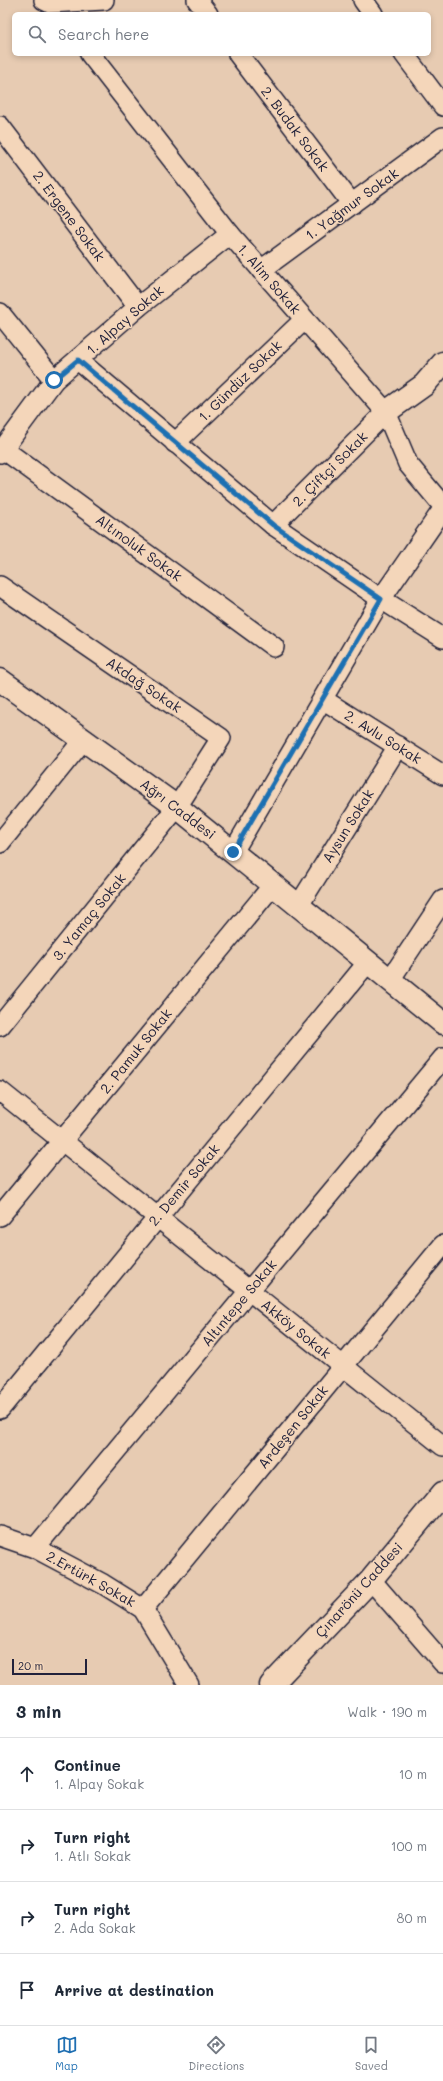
<!DOCTYPE html>
<html lang="en">
<head>
<meta charset="utf-8">
<style>
  :root { --surface:#fff; --page:#f2f2f3; --text:#1f2937; --muted:#747a83; --line:#e0e1e3; --accent:#1f6fb2 }
  body { margin:0; font-family:Mali,sans-serif; background:var(--page); color:var(--text) }
  .scale { position:absolute; left:12px; bottom:10px; width:75px; box-sizing:border-box; padding-left:4px; border:2px solid #22223b; border-top:0; font-size:11px; line-height:14px; white-space:nowrap; color:#22223b; -webkit-text-stroke:3px #f4d6ba; paint-order:stroke }
  .stop { position:absolute; width:12px; height:12px; margin:-9px; border:3px solid #1f6fb2; border-radius:50%; background:#fff }
  .stop.end { background:#1f6fb2; border-color:#fff; box-shadow:0 1px 4px #0008 }
  .list { margin:0; padding:0; list-style:none }
  h2 { display:flex; justify-content:space-between; align-items:center; height:52px; margin:0; padding:0 16px; font-size:17px }
  h2 small { font-size:13px; font-weight:400; color:var(--muted) }
  .list li { display:grid; grid-template-columns:26px 1fr auto; gap:12px; align-items:center; box-sizing:border-box; height:72px; padding:0 16px; border-top:1px solid var(--line) }
  .list b { display:block; font-size:15px; white-space:nowrap }
  .list p { margin:0; font-size:13px; white-space:nowrap; color:var(--muted) }
  .list em { font-size:13px; font-style:normal; color:var(--muted) }
  .icon { flex:none; width:22px; height:22px; fill:none; stroke:currentColor; stroke-width:2; stroke-linecap:round; stroke-linejoin:round }
  .map { position:relative; flex:none; width:443px; height:1685px; overflow:hidden }
  .search { position:absolute; background:var(--surface); box-shadow:0 2px 6px #0003; left:12px; right:12px; top:12px; height:44px; display:flex; align-items:center; gap:10px; box-sizing:border-box; padding:0 14px; border-radius:6px; color:var(--muted); font-size:15px }
  .sheet { height:340px; background:var(--surface) }
  nav { display:flex; justify-content:space-around; align-items:center; box-sizing:border-box; height:56px; border-top:1px solid var(--line); background:var(--surface); font-size:11px; color:var(--muted) }
  nav a { display:grid; justify-items:center; gap:2px }
  nav .on { color:var(--accent) }
  .map>svg:first-child { display:block }
  .lines { fill:none; stroke-linecap:round; stroke-linejoin:round }
  .street-casing { stroke:#22223b; stroke-width:22 }
  .secondary-casing { stroke:#22223b; stroke-width:25 }
  .street { stroke:#f4d6ba; stroke-width:19 }
  .secondary { stroke:#f4d6ba; stroke-width:22 }
  .route { stroke:#1f6fb2; stroke-width:5 }
  .labels { text-anchor:middle; stroke-width:3; stroke-linejoin:round; paint-order:stroke }
  .street-label { font-size:14px; fill:#22223b; stroke:#f4d6ba }
</style>
</head>
<body>
<div class="map">
<svg width="443" height="1685" viewBox="0 0 443 1685">
  <rect width="100%" height="100%" fill="#e7cbb2"/>
  <filter id="ink" filterUnits="userSpaceOnUse"><feTurbulence type="fractalNoise" baseFrequency=".025" numOctaves="2"/><feDisplacementMap in="SourceGraphic" scale="8" xChannelSelector="R" yChannelSelector="G"/><feConvolveMatrix kernelMatrix="1 2 1 2 8 2 1 2 1" color-interpolation-filters="sRGB"/></filter>
  <g filter="url(#ink)">
    <g class="lines">
      <g class="street-casing">
        <g id="street">
          <path d="M44,0L50,3L104,0"/>
          <path d="M197,0L208,14"/>
          <path d="M363,0L373,14"/>
          <path d="M90,54L230,234L386,412L408,464L443,506"/>
          <path d="M238,54L352,204"/>
          <path d="M404,54L443,106"/>
          <path d="M0,126L138,307"/>
          <path d="M261,270L443,137"/>
          <path d="M0,313L54,380"/>
          <path d="M78,360L273,525L381,599L443,638"/>
          <path d="M175,443L304,320"/>
          <path d="M3,449L274,647"/>
          <path d="M0,453L54,380L138,307L230,234"/>
          <path d="M273,525L386,412"/>
          <path d="M0,586L221,738L177,807L0,1026"/>
          <path d="M324,700L443,775"/>
          <path d="M0,843L84,739"/>
          <path d="M233,852L381,599L443,509"/>
          <path d="M299,905L398,746"/>
          <path d="M390,980L443,900"/>
          <path d="M0,1091L443,1446"/>
          <path d="M0,1216L273,885"/>
          <path d="M0,1409L368,962"/>
          <path d="M0,1536L35,1548L103,1584L143,1609L189,1685"/>
          <path d="M35,1548L443,1058"/>
          <path d="M371,1580L443,1663"/>
          <path d="M143,1609L443,1245"/>
        </g>
      </g>
      <g class="secondary-casing">
        <g id="secondary">
          <path d="M386,412L424,385L443,363"/>
          <path d="M0,680L177,807L443,1023"/>
          <path d="M271,1685L371,1580L443,1493"/>
        </g>
      </g>
      <use href="#street" class="street"/>
      <use href="#secondary" class="secondary"/>
    </g>
  </g>
  <g class="lines" filter="url(#ink)">
    <path class="route" d="M54,380L78,360L273,525L381,599L233,852"/>
  </g>
  <g class="labels">
    <g class="street-label">
      <text transform="translate(295 129) rotate(53)" y="5">2. Budak Sokak</text>
      <text transform="translate(352 204) rotate(-36)" y="5">1. Yağmur Sokak</text>
      <text transform="translate(69 216) rotate(53)" y="5">2. Ergene Sokak</text>
      <text transform="translate(269 279) rotate(49)" y="5">1. Alim Sokak</text>
      <text transform="translate(125 320) rotate(-41)" y="5">1. Alpay Sokak</text>
      <text transform="translate(240 381) rotate(-44)" y="5">1. Gündüz Sokak</text>
      <text transform="translate(330 469) rotate(-45)" y="5">2. Çiftçi Sokak</text>
      <text transform="translate(139 548) rotate(36)" y="5">Altınoluk Sokak</text>
      <text transform="translate(144 685) rotate(34)" y="5">Akdağ Sokak</text>
      <text transform="translate(383 737) rotate(32)" y="5">2. Avlu Sokak</text>
      <text transform="translate(178 809) rotate(37)" y="5">Ağrı Caddesi</text>
      <text transform="translate(348 826) rotate(-58)" y="5">Aysun Sokak</text>
      <text transform="translate(89 917) rotate(-51)" y="5">3. Yamaç Sokak</text>
      <text transform="translate(136 1051) rotate(-51)" y="5">2. Pamuk Sokak</text>
      <text transform="translate(184 1185) rotate(-50)" y="5">2. Demir Sokak</text>
      <text transform="translate(239 1303) rotate(-50)" y="5">Altıntepe Sokak</text>
      <text transform="translate(296 1329) rotate(39)" y="5">Akköy Sokak</text>
      <text transform="translate(293 1427) rotate(-51)" y="5">Ardeşen Sokak</text>
      <text transform="translate(91 1579) rotate(29)" y="5">2.Ertürk Sokak</text>
      <text transform="translate(359 1590) rotate(-48)" y="5">Çınarönü Caddesi</text>
    </g>
  </g>
</svg>
<div class="scale">20 m</div>
<div class="stop" style="left:54px;top:380px"></div>
<div class="stop end" style="left:233px;top:852px"></div>
<div class="search"><svg class="icon" aria-label="search" viewBox="0 0 24 24"><circle cx="10" cy="10" r="6"/><path d="M15 15l6 6"/></svg>Search here</div>
</div>
<section class="sheet">
<h2>3 min<small>Walk · 190 m</small></h2>
<ul class="list">
<li><svg class="icon" aria-label="ahead" viewBox="0 0 24 24"><path d="M12 20V5M6 11l6-6 6 6"/></svg><div><b>Continue</b><p>1. Alpay Sokak</p></div><em>10 m</em></li>
<li><svg class="icon" aria-label="right" viewBox="0 0 24 24"><path d="M7 20v-9h11M14 6l5 5-5 5"/></svg><div><b>Turn right</b><p>1. Atlı Sokak</p></div><em>100 m</em></li>
<li><svg class="icon" aria-label="right" viewBox="0 0 24 24"><path d="M7 20v-9h11M14 6l5 5-5 5"/></svg><div><b>Turn right</b><p>2. Ada Sokak</p></div><em>80 m</em></li>
<li><svg class="icon" aria-label="arrive" viewBox="0 0 24 24"><path d="M6 21V4h12l-3 4 3 4H6"/></svg><div><b>Arrive at destination</b></div></li>
</ul>
</section>
<nav>
<a class="on"><svg class="icon" aria-label="map" viewBox="0 0 24 24"><path d="M3 6l6-2 6 2 6-2v14l-6 2-6-2-6 2zM9 4v14M15 6v14"/></svg>Map</a>
<a><svg class="icon" aria-label="directions" viewBox="0 0 24 24"><path d="M12 3l9 9-9 9-9-9zM9 14v-3h6M13 9l2 2-2 2"/></svg>Directions</a>
<a><svg class="icon" aria-label="saved" viewBox="0 0 24 24"><path d="M7 4h10v16l-5-4-5 4z"/></svg>Saved</a>
</nav>
</body>
</html>
